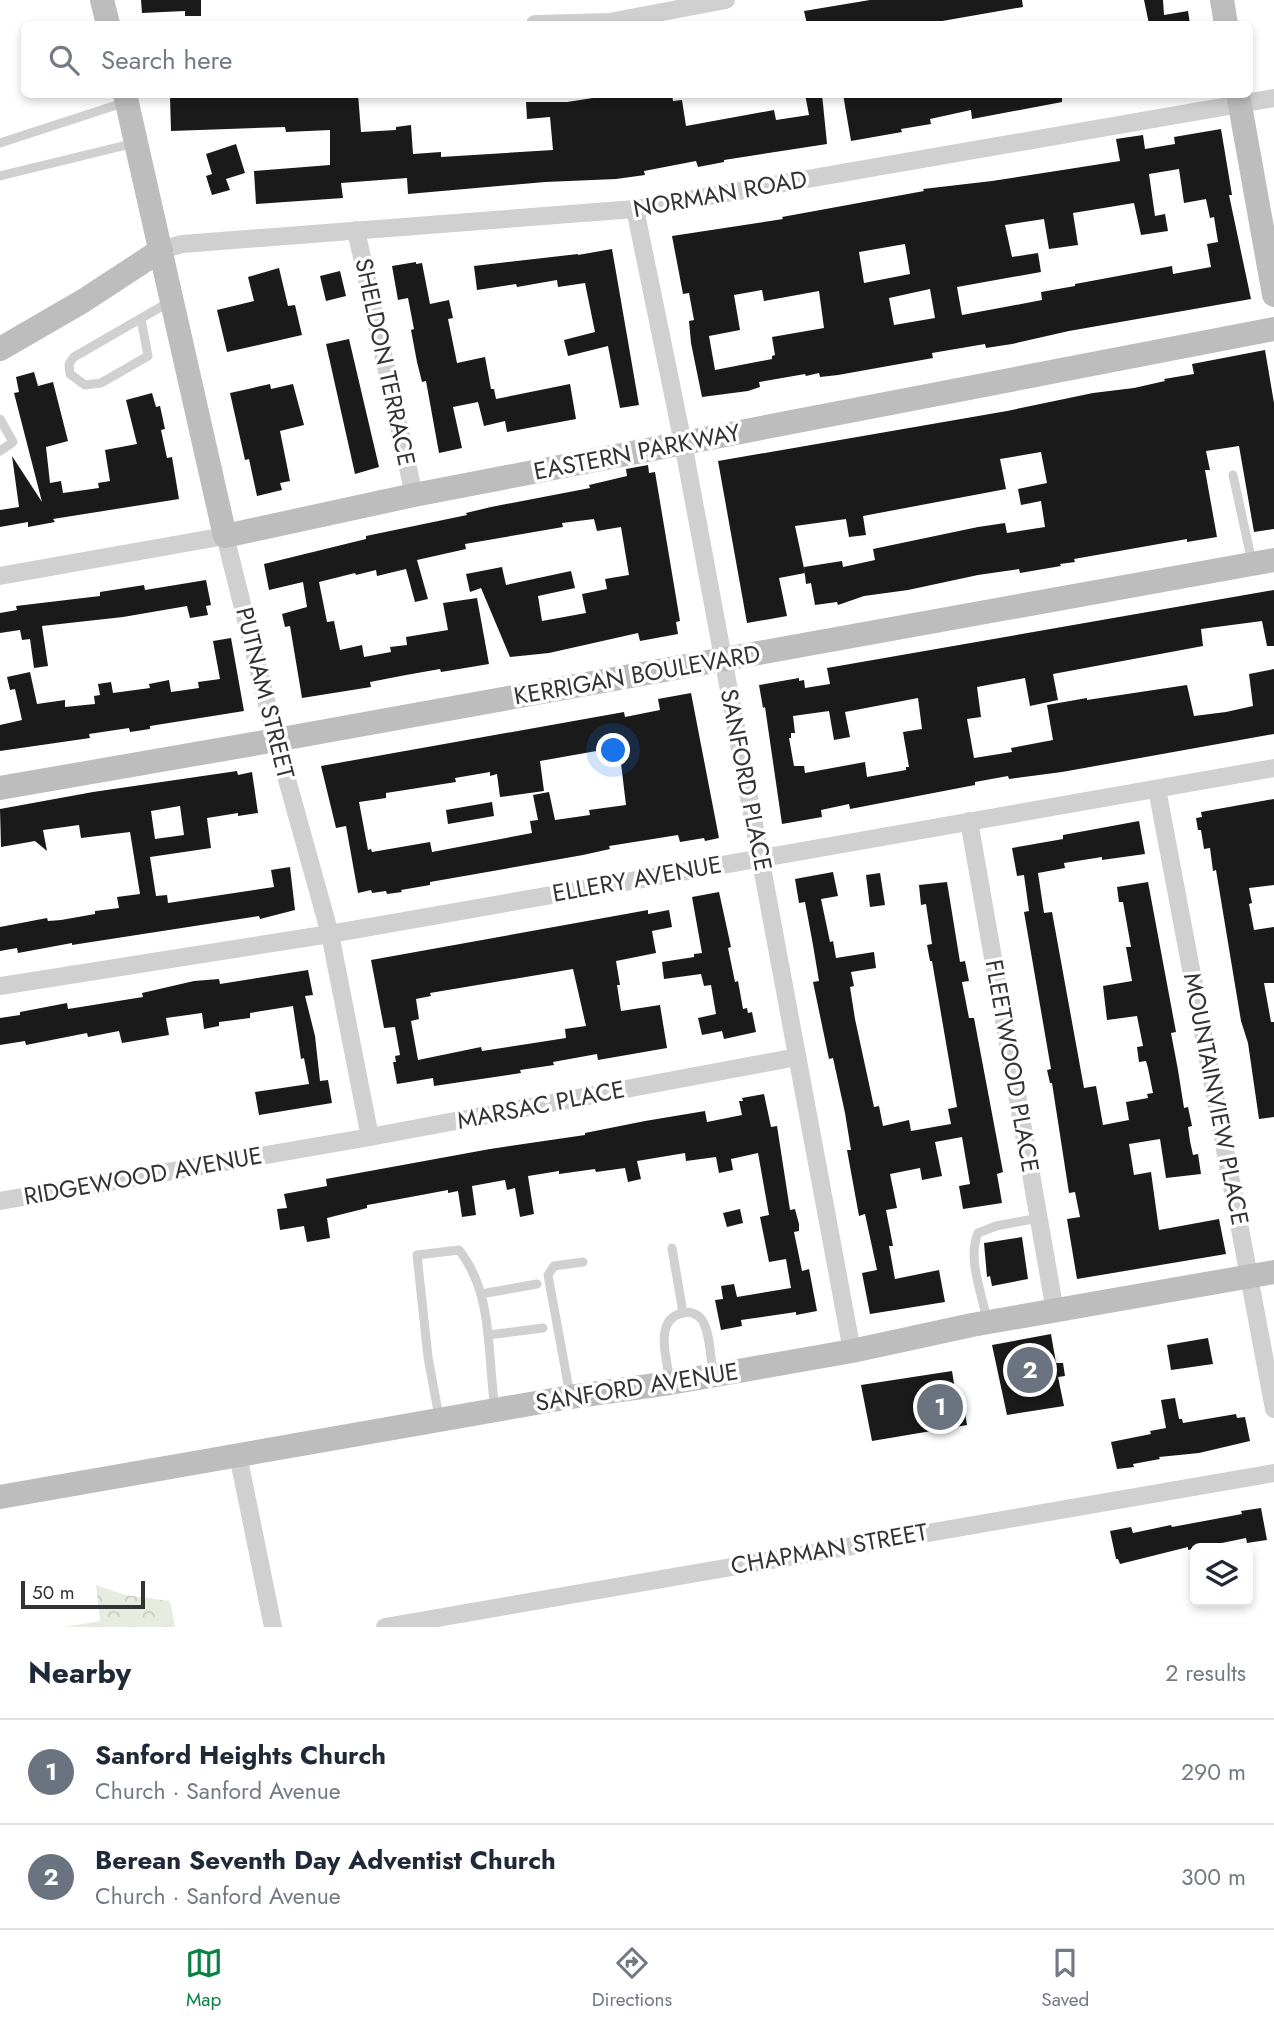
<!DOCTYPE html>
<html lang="en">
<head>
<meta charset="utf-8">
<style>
  :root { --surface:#fff; --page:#f2f2f3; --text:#1f2937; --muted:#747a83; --line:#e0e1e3; --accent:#0b8043 }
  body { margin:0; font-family:Jost,sans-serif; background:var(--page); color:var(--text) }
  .controls { position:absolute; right:21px; bottom:21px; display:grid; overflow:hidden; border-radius:10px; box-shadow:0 4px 10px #0003 }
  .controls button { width:63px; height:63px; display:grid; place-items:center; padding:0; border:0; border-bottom:2px solid var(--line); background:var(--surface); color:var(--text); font:35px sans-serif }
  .scale { position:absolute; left:21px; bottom:18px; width:124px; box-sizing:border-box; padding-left:7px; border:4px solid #333; border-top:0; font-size:19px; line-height:24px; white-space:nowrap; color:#333; -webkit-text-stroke:5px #fff; paint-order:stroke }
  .you { position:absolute; left:614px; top:751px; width:24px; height:24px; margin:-18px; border:5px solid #fff; border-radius:50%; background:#1a73e8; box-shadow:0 0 0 10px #1a73e833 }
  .badge { display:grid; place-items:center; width:46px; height:46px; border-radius:50%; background:var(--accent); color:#fff; font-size:23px; font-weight:700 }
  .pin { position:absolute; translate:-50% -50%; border:4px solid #fff; box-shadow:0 2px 7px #0006 }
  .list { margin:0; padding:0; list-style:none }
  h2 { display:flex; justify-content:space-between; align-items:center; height:91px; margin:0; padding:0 28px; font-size:30px }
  h2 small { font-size:23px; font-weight:400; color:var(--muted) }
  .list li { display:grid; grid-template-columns:46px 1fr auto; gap:21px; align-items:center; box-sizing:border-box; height:105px; padding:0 28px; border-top:2px solid var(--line) }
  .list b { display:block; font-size:26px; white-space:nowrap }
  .list p { margin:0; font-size:23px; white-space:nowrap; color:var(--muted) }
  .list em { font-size:23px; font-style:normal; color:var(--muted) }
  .icon { flex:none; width:38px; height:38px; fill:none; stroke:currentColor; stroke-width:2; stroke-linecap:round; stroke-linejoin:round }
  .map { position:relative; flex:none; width:1274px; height:1627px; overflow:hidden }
  .search { position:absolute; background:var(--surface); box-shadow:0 4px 10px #0003; left:21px; right:21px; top:21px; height:77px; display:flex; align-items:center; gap:18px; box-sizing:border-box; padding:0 24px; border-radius:10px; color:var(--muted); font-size:26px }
  .sheet { height:301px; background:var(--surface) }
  nav { display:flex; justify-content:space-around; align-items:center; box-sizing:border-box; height:98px; border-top:2px solid var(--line); background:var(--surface); font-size:19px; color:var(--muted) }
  nav a { display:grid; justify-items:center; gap:4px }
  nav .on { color:var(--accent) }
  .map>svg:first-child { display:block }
  .forest { fill:url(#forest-crowns) }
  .building { fill:#1a1a1a; fill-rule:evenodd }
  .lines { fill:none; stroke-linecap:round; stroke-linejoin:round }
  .lane { stroke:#d0d0d0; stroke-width:9 }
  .street { stroke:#d0d0d0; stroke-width:18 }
  .secondary { stroke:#bdbdbd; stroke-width:24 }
  .labels { text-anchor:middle; stroke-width:7; stroke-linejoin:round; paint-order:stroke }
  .street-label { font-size:24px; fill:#333; stroke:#fff }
</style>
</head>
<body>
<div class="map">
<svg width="1274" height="1627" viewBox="0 0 1274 1627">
  <defs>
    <pattern id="forest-crowns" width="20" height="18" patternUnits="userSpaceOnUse" patternTransform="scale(1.75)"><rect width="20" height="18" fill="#e6ecdf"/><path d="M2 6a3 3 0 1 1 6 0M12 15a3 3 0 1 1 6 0" fill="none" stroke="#c6cbc0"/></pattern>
  </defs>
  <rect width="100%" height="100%" fill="#fff"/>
  <path class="forest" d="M96,1585L125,1595L170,1601L175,1627H64L100,1621Z"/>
  <g class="building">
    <path d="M141,0H201V16H185V11L142,13Z"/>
    <path d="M870,0H1022L1023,7L925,24H807L804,11Z"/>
    <path d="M1144,0H1163L1164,15L1188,11L1190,24H1149Z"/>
    <path d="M210,94H358L361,132L396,130V127L411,125L413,154L441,152V157L553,150L550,117L527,119L526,102H567L619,94H672L673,101L682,100L686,126L774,110L776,120L809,115L805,94H822L827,144L724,160V162L698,167L696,161L644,171L645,175L616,179L545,182L408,194L407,178L341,183L343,198L256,204L254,171L330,165V130L286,132L285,127L171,131L170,96Z"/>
    <path d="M843,94H1062V102L972,119L971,110L930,119L931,124L901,129L902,132L851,141Z"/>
    <path d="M1221,129L1232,195H1229L1251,299L1069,331L1012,344L986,348L985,344L932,353L933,358L838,375L820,377L819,373L806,376L805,374L759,382L760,387L748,391L702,397L691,343L689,321L694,320L689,293L683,294L672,236L783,219L782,217L924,191L923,189L992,181L1120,161L1116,139L1143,135L1145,149L1175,144L1174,137ZM1179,169L1184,203L1206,199L1210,218L1214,217L1218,242L1207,244L1211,267L1173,274L1172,266L1075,284V286L1041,292L1042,300L962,315L957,287L1041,272L1038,253L1012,257L1005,225L1044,219L1049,249L1078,245L1073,213L1134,203L1141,235L1168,231L1165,214L1155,216L1149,174ZM905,244L910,274L864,283L859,252ZM930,289L935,318L894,325L889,298ZM762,290L764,301L819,291L824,328L772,337L775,355L772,356V359L715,370L709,336L740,330L734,295Z"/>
    <path d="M236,144L245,173L226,179L230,190L212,195L206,176L212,174L206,154Z"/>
    <path d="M612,249L639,405L620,408L608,346L568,356L564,340L595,332L585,283L558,287L557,280L517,287L516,284L477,290L474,266L578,254V255Z"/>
    <path d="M416,262V264L422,263L430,304L449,300L453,318L448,319L457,363L485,357L491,389H494L496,399L570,384L576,419L507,432L505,421L484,426L478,402L453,407L462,448L439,453L426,381L422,382L417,362L411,330L414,329L408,298L398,300L392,266Z"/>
    <path d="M279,268L288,306L295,305L302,335L227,352L217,310L254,301L248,277Z"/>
    <path d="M340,271L346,296L326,301L320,276Z"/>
    <path d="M349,339L379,467L355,474L326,344Z"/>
    <path d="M1265,350L1274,403V529L1254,532L1239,446L1206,451L1210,470H1205L1217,537L1187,542V539L1074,559L1075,562L1060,564L1061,566L1020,573L1019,569L978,575L908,590L864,596L838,605L837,602L815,605L811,583L806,584L804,567L842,561L843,567L875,560L873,549L978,527L1005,523L1007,533L1045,527L1041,501L1021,505L1018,489L1047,483L1041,452L1000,459L1006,489L863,516L866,535L849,537L846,519L795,526L805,573L779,578L787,616L747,623L718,461L1007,411L1093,393L1134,388L1165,381L1164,379L1194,374L1192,364Z"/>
    <path d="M34,372L38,386L53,382L68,441L46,447L50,483L61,481L63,493L99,488L98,483L110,481L105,450L137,444L126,400L152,393L156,407L160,406L165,429L161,430L167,458L172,457L179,499L53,519L55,522L28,527V522L0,527V510L19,507L12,456L42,502L14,393L19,392L16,377Z"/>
    <path d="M270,384L271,389L293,384L304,425L280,431L290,481L280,483L282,490L257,496L249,459L245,460L230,393Z"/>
    <path d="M648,465L649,473L655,472L680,621L676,622L678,634L640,641L638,633L549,653L510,657L481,588L470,592L466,574L502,567L506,585L571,571L575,588L538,596L542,621L586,613L582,594L607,589L605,579L629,575L621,527L597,531L594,519L562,523L563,527L465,544L466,549L417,560L428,599L415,602L406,569L377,576L376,570L356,575L355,573L319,582L327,622L334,621L340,650L362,645L364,657L391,652L390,647L407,645L406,637L448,630L443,603L477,598L489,664L441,672L440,669L406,675L370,682L371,687L302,698L290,626L285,627L282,614L307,607L303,582L269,590L264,564L366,539V536L467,515L466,513L491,507L590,488L589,485L627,476L626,469Z"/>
    <path d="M206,580L211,605L206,606L208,615L190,618L187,606L123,617L42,626L48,666L34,668L30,639L22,640L20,630L0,633V613L17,610L16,606L100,596V592L144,585L145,590Z"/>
    <path d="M1274,590V646H1267L1262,621L1201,629L1203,646L1053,674L1058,700L1030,706L1025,678L977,687L981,717L967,719L974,758L1012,752L1011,748L1053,740L1047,705L1087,698V700L1187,685L1194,716L1226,712L1253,706L1249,674L1274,669V734L1062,772L1009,779L1008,776L975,782V785L850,809L849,804L821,810L822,817L782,824L765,707L763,708L759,685L799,678V681L804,680L805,688L830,684L827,668ZM918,698L922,729L903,732L909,767H906V770L867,777L865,762L805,773L804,766H794L789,738H791V733H795L793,716L829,711L834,740L850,737L845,712Z"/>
    <path d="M231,638L244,711L150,726V729L130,732L129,728L89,734L90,738L0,751V725L22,720L15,689L10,690L7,677L30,672L37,704L65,700V707L95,704L94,696L100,695L98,684L111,682L113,693L150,688L149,684L169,680L171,692L199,688L198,682L220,679L213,641Z"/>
    <path d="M691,693L719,838L705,841L704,838L680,842L678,835L609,846L610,849L583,855L430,882V885L401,890L402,892L387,894L386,891L372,893L371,890L358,893L346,826L336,828L321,766L624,712L625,717L660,710L658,699ZM619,747L626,805L589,810L590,815L555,820L549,792L533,795L538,820L530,821L532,833L432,852L430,842L372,852L371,849L368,850L359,802L386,798V793L456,782L455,778L490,772V776L497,774L500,797L544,791L540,761Z"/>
    <path d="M237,771L238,775L252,772L258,813L238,816V813L207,818L211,848L150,857L156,896L167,895L168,903L274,887L271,870L290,867L295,910L260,919L259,916L72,945V943L18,953L17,948L0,951V927L47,918L48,921L61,920L95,914V911L119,908L117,897L140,894L130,832L81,838L79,825L43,830L47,851L35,841L1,847L0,809L93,792ZM180,806L184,835L155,839L151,811Z"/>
    <path d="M1274,799V885L1249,888L1252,903L1249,904L1254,930L1274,927V983H1264L1271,1022H1274V1117L1259,1119L1248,1043L1241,1021L1216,870L1213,871L1210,848L1204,849L1201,830H1198L1196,818L1202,817L1201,812Z"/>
    <path d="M492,802L494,816L448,824L446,810Z"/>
    <path d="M1139,821L1145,854L1102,860V857L1064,863L1065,868L1038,873L1044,913L1052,912L1084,1088L1096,1086L1103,1125L1129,1120L1126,1102L1148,1098L1147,1094L1153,1093L1148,1068L1146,1061L1139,1062L1137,1047L1143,1046L1137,1016L1107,1020L1103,986L1132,981L1126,947H1131L1123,902H1119L1117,887L1148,882L1176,1032L1171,1033L1178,1070L1184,1108L1188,1107L1192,1126L1188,1127L1190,1141L1193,1155L1198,1154L1201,1174L1166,1178L1160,1139L1129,1144L1134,1175L1151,1172L1159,1230L1219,1219L1226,1254L1077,1279L1067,1219L1080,1217L1075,1192L1069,1193L1052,1083H1050L1047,1070L1051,1069L1024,912L1029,911L1024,875L1017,876L1012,848L1063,839V835Z"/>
    <path d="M833,872L838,896L821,899L830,942L833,941L836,958L874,952L876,968L851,972L854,986L850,987L855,1019L874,1107L879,1106L883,1126L909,1120L911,1131L951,1124L948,1109L957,1107L932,961H930L927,945L932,944L926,904L921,905L919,885L947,882L960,962L965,961L969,981L962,982L969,1018H974L1003,1172L997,1174L1002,1203L963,1209L959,1186L970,1184L962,1137L935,1142L942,1176L922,1180L920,1168L890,1174L897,1208L886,1210L893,1246H889L895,1279L939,1270L945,1302L870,1314L862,1273L877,1270L865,1214L859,1216L847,1150H851L845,1113L833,1058L829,1059L813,982L819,981L813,945L805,902L799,903L795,879Z"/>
    <path d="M880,873L885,905L870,907L866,875Z"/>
    <path d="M719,892L731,947L728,948L735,982L738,981L743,1009L747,1008L748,1013L752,1012L756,1032L724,1039L722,1031L702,1035L698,1018L716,1014L711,985L704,986L701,974L664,979L662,962L694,957V954L702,953L692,897Z"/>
    <path d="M648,910V914L669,910L672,927L652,931L656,953L616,961L620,985H617L621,1011L660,1005L667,1048L598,1060L597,1054L553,1062L554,1065L520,1070L521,1073L434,1086L433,1078L397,1084L393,1062H396L395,1056L400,1055L395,1027L384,1028L371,960ZM573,969L586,1026L565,1029L566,1038L482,1051L481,1047L418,1060L411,1021L419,1019L416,999L431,996L430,993Z"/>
    <path d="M308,970L313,995L305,996L315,1036L320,1081L328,1080L332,1103L259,1115L255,1092L309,1084L304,1058L301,1059L293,1006L250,1013V1018L219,1022V1026L204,1029L202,1013L166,1018L169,1035L122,1043L119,1031L88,1037L87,1033L26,1045L25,1041L0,1045V1018L20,1015V1012L67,1003L68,1009L143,997L142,993L194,981L219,979L220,984Z"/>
    <path d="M764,1094L771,1127L777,1126L790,1210L795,1209L799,1224V1231L794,1232L802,1271L809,1269L817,1311L796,1315V1312L741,1320L742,1326L721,1330L715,1300L723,1299L721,1286L734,1284L737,1297L791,1288L786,1259L769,1262L760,1217L769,1215L758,1153L731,1159L733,1170L719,1173L716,1157L686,1161L685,1153L637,1161L641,1179L628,1182L625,1168L596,1172L595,1169L559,1174V1171L528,1176L534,1214L520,1217L515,1188L507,1190L505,1180L472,1186L476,1215L462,1217L458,1191L448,1193V1190L373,1204L367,1205V1208L327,1218L330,1238L307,1242L304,1226L280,1230L277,1209L287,1208L284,1194L327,1186L326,1179L490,1149L585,1135V1133L645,1121L705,1111L707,1122L742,1115L739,1101H743L742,1098Z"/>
    <path d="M740,1209L743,1223L727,1227L723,1213Z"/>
    <path d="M1022,1237L1028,1279L992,1286L990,1276L987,1277L984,1243Z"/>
    <path d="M1051,1334L1056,1363H1063L1065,1376L1058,1377L1064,1406L1007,1415L992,1345Z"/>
    <path d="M1208,1338L1213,1364L1171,1370L1167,1345Z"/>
    <path d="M952,1371L957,1402L963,1401L967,1425L872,1441L861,1385Z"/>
    <path d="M1175,1398L1179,1419H1182L1183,1423L1236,1414L1237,1418L1245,1417L1250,1441L1199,1453L1159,1457L1160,1459L1133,1464L1134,1467L1117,1469L1111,1442L1151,1434L1150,1431L1166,1428L1161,1400Z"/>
    <path d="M1261,1508L1267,1540L1247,1543L1246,1538L1188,1550V1547L1120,1564L1118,1559H1116L1110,1531L1131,1527L1133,1533L1171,1525L1172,1527L1242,1514L1241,1511Z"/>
  </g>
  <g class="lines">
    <g class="lane">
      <path d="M0,143L126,102"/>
      <path d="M0,176L135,143"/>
      <path d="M141,319L148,356L101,383L85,385L70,374L69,364L74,357L171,301"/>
      <path d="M0,419L13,442L0,451"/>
      <path d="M1233,475L1252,562"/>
      <path d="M672,1248L683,1313"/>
      <path d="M481,1294L537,1284"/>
      <path d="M987,1320C982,1294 967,1258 978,1233L996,1226L1039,1218"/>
      <path d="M488,1335L543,1328"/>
      <path d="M670,1381C667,1359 653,1319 683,1313C690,1311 698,1314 702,1320C710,1331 711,1361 713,1375"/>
      <path d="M570,1395L548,1275L554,1266L583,1262"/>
      <path d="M439,1417L428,1357L417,1255L459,1250C494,1294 487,1356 495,1408"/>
    </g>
    <g class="street">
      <path d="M535,24L609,22L726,0"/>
      <path d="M635,209L683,443L852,1351"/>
      <path d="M356,230L414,495"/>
      <path d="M161,250L182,244L635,209L1274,98"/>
      <path d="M0,576L225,536L276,740L330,934L370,1137"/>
      <path d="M1157,789L1274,1409"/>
      <path d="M969,821L1055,1311"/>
      <path d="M0,986L330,934L1274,768"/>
      <path d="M0,1201L370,1137L797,1057"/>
      <path d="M238,1455L273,1627"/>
      <path d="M385,1627L1274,1473"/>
    </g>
    <g class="secondary">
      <path d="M102,0L108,24"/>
      <path d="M1222,0L1226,24"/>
      <path d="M125,94L225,536L414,495L1274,329"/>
      <path d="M1238,94L1274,295"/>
      <path d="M0,349L83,301L161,250"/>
      <path d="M0,788L276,740L1274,560"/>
      <path d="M0,1497L570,1397L670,1383L852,1351L972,1325L1274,1272"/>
    </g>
  </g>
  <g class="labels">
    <g class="street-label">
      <text transform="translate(720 194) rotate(-10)" y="8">NORMAN ROAD</text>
      <text transform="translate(385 362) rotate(78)" y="8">SHELDON TERRACE</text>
      <text transform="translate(637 452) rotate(-11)" y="8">EASTERN PARKWAY</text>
      <text transform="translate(637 675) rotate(-10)" y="8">KERRIGAN BOULEVARD</text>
      <text transform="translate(265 693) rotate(76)" y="8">PUTNAM STREET</text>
      <text transform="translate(746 780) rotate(79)" y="8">SANFORD PLACE</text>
      <text transform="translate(637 879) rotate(-10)" y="8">ELLERY AVENUE</text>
      <text transform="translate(1012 1066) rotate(80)" y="8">FLEETWOOD PLACE</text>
      <text transform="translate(1216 1099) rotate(79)" y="8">MOUNTAINVIEW PLACE</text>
      <text transform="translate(541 1105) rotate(-11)" y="8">MARSAC PLACE</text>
      <text transform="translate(143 1176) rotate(-10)" y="8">RIDGEWOOD AVENUE</text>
      <text transform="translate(637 1387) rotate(-9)" y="8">SANFORD AVENUE</text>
      <text transform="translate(829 1549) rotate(-10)" y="8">CHAPMAN STREET</text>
    </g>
  </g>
</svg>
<div class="controls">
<button><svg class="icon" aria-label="layers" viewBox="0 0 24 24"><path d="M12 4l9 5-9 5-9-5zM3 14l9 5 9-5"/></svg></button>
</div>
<div class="scale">50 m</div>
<div class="you"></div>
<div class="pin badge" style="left:940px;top:1407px;background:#6b7280">1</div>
<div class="pin badge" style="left:1030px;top:1370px;background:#6b7280">2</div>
<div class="search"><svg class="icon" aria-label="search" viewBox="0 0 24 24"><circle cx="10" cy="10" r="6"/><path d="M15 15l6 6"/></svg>Search here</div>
</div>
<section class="sheet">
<h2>Nearby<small>2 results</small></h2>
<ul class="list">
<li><span class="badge" style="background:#6b7280">1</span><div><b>Sanford Heights Church</b><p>Church · Sanford Avenue</p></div><em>290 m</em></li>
<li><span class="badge" style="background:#6b7280">2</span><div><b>Berean Seventh Day Adventist Church</b><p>Church · Sanford Avenue</p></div><em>300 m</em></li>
</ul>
</section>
<nav>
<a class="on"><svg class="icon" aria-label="map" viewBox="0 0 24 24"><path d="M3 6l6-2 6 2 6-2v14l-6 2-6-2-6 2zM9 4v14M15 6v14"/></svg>Map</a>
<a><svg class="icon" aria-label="directions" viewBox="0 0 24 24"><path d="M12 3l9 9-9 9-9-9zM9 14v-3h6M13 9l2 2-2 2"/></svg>Directions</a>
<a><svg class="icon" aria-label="saved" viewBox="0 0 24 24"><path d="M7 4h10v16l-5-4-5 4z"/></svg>Saved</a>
</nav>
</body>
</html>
